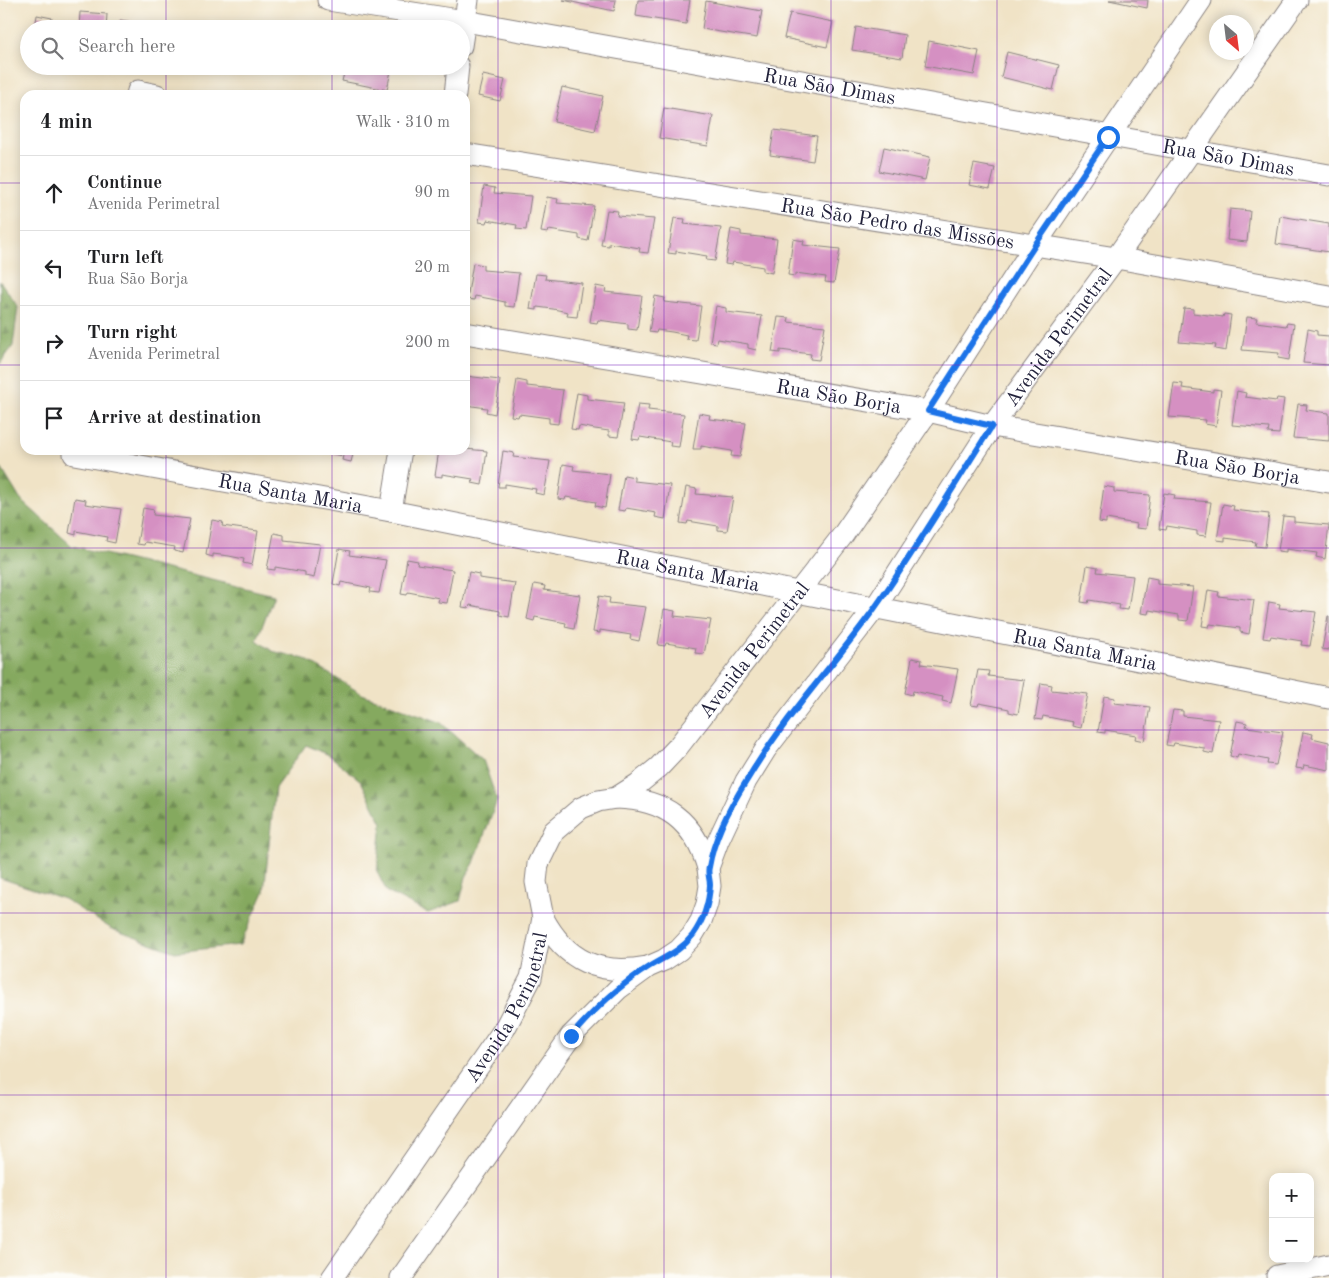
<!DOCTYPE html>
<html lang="en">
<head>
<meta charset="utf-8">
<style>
  :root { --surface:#fff; --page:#f2f2f2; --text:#202124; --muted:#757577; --line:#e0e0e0 }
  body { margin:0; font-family:"Old Standard TT",serif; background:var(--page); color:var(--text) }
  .controls { position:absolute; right:15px; bottom:15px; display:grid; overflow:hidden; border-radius:10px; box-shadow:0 2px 12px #0003 }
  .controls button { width:45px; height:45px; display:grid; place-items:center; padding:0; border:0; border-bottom:1px solid var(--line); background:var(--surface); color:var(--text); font:25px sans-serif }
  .compass { position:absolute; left:1209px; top:15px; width:45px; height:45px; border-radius:50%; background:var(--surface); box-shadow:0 2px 12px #0003; rotate:152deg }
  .stop { position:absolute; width:15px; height:15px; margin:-11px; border:4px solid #1a73e8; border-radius:50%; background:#fff }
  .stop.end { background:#1a73e8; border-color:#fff; box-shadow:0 1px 5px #0008 }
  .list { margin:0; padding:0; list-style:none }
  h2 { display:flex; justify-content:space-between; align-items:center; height:65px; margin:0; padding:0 20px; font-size:21px }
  h2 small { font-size:16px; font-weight:400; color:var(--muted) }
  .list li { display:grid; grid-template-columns:32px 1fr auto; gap:15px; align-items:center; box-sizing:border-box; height:75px; padding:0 20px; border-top:1px solid var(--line) }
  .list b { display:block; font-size:19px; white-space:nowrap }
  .list p { margin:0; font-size:16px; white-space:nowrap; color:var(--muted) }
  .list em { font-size:16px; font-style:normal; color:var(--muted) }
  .icon { flex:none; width:28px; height:28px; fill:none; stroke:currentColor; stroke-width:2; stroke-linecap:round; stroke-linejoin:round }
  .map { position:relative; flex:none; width:1329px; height:1278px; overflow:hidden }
  .search { position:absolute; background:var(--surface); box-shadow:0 2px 12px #0003; left:20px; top:20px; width:450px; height:55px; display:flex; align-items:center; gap:12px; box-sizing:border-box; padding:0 18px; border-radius:28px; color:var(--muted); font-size:19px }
  .panel { position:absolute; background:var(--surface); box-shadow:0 2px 12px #0003; left:20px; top:90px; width:450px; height:365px; border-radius:15px }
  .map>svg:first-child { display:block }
  .forest { fill:url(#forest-firs); stroke:#54664c }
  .building { fill:#d590c2 }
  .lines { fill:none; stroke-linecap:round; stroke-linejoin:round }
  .minor-casing { stroke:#898280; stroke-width:23 }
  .minor { stroke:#fff; stroke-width:21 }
  .route { stroke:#1a73e8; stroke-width:6 }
  .grid { fill:none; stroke:#7b2cbf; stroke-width:1; stroke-opacity:0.55 }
  .labels { text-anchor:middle; stroke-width:4; stroke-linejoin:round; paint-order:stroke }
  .street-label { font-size:20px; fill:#22223b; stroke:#fdfcf7 }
</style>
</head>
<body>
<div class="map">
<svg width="1329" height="1278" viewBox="0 0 1329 1278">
  <defs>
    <pattern id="forest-firs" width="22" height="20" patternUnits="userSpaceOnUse" patternTransform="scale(1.25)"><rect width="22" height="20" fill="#85a95e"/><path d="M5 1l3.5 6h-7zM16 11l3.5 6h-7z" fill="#6c894f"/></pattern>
  </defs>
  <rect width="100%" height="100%" fill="#fdfcf7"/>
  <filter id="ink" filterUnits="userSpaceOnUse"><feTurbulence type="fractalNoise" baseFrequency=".02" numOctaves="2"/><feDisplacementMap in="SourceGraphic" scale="10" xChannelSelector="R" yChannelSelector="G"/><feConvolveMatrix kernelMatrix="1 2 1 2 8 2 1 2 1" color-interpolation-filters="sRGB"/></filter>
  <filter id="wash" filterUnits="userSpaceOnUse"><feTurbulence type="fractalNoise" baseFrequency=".0096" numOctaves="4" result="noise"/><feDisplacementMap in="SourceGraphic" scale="20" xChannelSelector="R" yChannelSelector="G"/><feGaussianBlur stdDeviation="1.12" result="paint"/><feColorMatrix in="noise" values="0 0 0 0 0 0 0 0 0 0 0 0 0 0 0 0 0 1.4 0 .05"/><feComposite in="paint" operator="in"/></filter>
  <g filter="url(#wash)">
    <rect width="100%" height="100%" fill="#f0e3c6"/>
    <g class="forest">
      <path d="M0,281L18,307L13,346L0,364Z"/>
      <path d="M0,466L20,499L72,546L274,595L257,640L272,651L305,659L362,694L440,722L483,760L497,800L474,863L466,877L460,901L428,913L387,892L377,872L382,823L361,781L329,755L306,745L275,788L264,892L240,945L175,952L112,929L64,899L0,878Z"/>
    </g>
    <g id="blocks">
      <g class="building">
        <path d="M563,0H616L614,11Z"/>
        <path d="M638,0H690L686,24L636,16Z"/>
        <path d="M1109,0H1148L1147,8Z"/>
        <path d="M706,1L762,11L757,38L702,29Z"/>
        <path d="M80,12L107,14L106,29H79Z"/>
        <path d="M790,13L833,22L827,47L784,38Z"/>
        <path d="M37,15L52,18L49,29H35Z"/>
        <path d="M120,20L172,28V29H119Z"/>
        <path d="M856,27L905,35L902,58L852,50Z"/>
        <path d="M929,41L979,51L974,75L925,66Z"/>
        <path d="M1007,52L1059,65L1053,90L1001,77Z"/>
        <path d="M251,66H279L278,72Z"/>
        <path d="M346,66H392L387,90L342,81Z"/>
        <path d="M483,75L505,80L500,101L478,96Z"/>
        <path d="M562,87L603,96L595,131L554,122Z"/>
        <path d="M664,108L713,116L708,146L659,138Z"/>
        <path d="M774,130L817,136L813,161L770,155Z"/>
        <path d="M884,147L930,157L925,180L879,171Z"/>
        <path d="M974,164L995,168L990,189L969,185Z"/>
        <path d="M484,186L495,188L494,193L531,196L526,230L516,229L517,225L487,220L486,223L479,222Z"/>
        <path d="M547,197L558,199L557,203L594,206L588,241L579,239V235L549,230L548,233L541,232Z"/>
        <path d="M1230,209L1250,211L1247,242L1227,240Z"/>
        <path d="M607,210L618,211L617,216L654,219L648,253L639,252L640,248L609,243V246L601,245Z"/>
        <path d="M1280,216L1329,224V252L1276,244Z"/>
        <path d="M674,218L685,219L684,224L721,228L715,261L706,260L707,256L676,251V254L668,253Z"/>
        <path d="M731,229L741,231V235L777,239L772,273L763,271V267L733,262L732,265L725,264Z"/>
        <path d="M793,239L804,241L803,245L840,249L834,283L825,282L826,277L795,273V276L788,275Z"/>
        <path d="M473,263L483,265V270L519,273L514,307L505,306V302L491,299L475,296L474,300L467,299Z"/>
        <path d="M536,274L546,275L545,279L582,283L577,317L567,316L568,312L553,309L537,307V310L530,309Z"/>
        <path d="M596,286L606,288L605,292L642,296L637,330L628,329V324L598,320L597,323L590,322Z"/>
        <path d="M655,296L665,298L664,302L701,306L696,340L686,339L687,335L672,332L657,330L656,333L649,332Z"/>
        <path d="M716,306L726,308V312L762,316L756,350L748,348V344L718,339L717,343L710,342Z"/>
        <path d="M1184,308L1193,309V313L1223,317L1224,314L1231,315L1226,351L1215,349L1216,345L1179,342Z"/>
        <path d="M778,317L789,318L788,322L825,326L819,360L810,359L811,354L780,350V353L772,352Z"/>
        <path d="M1247,317L1257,318L1256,322L1286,326L1287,323L1294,324L1289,360L1278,358L1279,353L1242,350Z"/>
        <path d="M1308,329L1317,331V335L1329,336V365L1303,363Z"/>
        <path d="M465,376L500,380L495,414L486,412L487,408L465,405Z"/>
        <path d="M517,380L527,382V386L563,390L558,424L549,423V418L519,414L518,417L511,416Z"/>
        <path d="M1174,383L1183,384L1182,388L1213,392V389L1221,390L1216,426L1205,424L1206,420L1169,417Z"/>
        <path d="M1237,391L1246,393L1245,397L1276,401L1277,398L1284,399L1279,434L1268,433L1269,428L1232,425Z"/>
        <path d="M577,393L587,395V399L624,403L618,437L609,436V431L595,429L579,426L578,430L571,429Z"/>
        <path d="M638,404L649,405L648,410L684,414L679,447L670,446L671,442L640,437L639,440L632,439Z"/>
        <path d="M1298,404L1307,405L1306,410L1329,413V441L1293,438Z"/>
        <path d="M699,413L710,415L709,419L746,423L740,457L731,456L732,451L701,446V449H693Z"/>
        <path d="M465,449L487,451L482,485L472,483L473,479L442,474V477L435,476L439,450Z"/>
        <path d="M316,450H354L351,462L342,460L343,456Z"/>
        <path d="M503,451L514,453L513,457L550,461L544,495L535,493L536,489L505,484V487H498Z"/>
        <path d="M563,464L574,466L573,470L610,474L605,508L595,506L596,502L566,497L565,500L558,499Z"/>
        <path d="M624,475L634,477V481L670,485L665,519L655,517L656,513L626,508L625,511L618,510Z"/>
        <path d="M1104,486L1114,488V492L1150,495L1146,529L1136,528L1137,524L1106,519V523L1099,522Z"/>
        <path d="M686,487L697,489L696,494L733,497L727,531L718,530V526L688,521L687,524L680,523Z"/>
        <path d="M1164,493L1175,495L1174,499L1211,502L1206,536L1197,535V531L1167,526L1166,530L1159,529Z"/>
        <path d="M75,498L86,500L85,504L121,509L115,543L106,541L107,537L76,531V535L69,533Z"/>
        <path d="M1223,504L1234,506L1233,510L1269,514L1265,547L1255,546L1256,542L1225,538V541L1217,540Z"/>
        <path d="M143,508L154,510L153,515L190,519L183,553L174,551L175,547L145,542L144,545L137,544Z"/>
        <path d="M1283,516L1294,517V522L1329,525L1325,559L1316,557L1317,553L1286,549V552L1278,551Z"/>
        <path d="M212,520L223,522L222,526L258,531L252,565L243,563L244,559L229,556L213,554V557L206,555Z"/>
        <path d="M274,533L284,535V540L320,544L314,578L305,576V572L275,567V570L267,569Z"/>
        <path d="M339,549L350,551L349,555L386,560L379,593L370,592L371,588L341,582L340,586L333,584Z"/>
        <path d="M407,559L418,561L417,565L453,570L447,603L438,602L439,598L408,592L407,595L401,594Z"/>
        <path d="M1087,566L1098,568L1097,572L1133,576L1128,610L1119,609L1120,605L1089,600L1088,603L1081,602Z"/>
        <path d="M469,572L479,574V578L515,583L509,617L500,615V611L470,605L469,608L462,607Z"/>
        <path d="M1147,577L1157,579V584L1193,587L1188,621L1179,620V615L1149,610L1148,614L1141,613Z"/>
        <path d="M534,584L545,586L544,590L580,595L574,629L565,627L566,623L535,617L534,621L527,619Z"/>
        <path d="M1208,590L1219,592L1218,596L1254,600L1249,634L1240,632V628L1210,624L1209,627L1202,626Z"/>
        <path d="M599,596L610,598L609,603L646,607L639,641L630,639L631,635L600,630V633L593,632Z"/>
        <path d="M1269,602L1280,604L1279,608L1316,612L1310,646L1301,645L1302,641L1271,636L1270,639L1263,638Z"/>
        <path d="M664,609L675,611L674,616L711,620L704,654L695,653L696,648L666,643L665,646L658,645Z"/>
        <path d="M1328,616H1329V650L1322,649Z"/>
        <path d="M912,658L922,660L921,664L958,669L951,703L942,701L943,697L913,691L912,695L905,693Z"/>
        <path d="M978,670L989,671L988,676L1024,680L1018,714L1009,712V709L995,706L979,703L978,706L971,705Z"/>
        <path d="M1041,683L1052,685L1051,690L1088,694L1081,728L1072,726L1073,722L1043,716L1042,720L1035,719Z"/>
        <path d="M1104,696L1115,698L1114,703L1150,707L1144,741L1135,739L1136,735L1105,730V733L1098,732Z"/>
        <path d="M1173,710L1183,711V716L1219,720L1213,754L1204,752V748L1174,743L1173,746L1166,745Z"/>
        <path d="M1237,721L1247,723L1246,727L1283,732L1276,765L1267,764L1268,760L1238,754L1237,758L1230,756Z"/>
        <path d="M1303,732L1313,734L1312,738L1329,742V770L1304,765L1303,769L1296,768Z"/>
      </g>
    </g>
  </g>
  <g filter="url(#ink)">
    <use href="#blocks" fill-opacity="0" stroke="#898280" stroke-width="1"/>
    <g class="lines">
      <g class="minor-casing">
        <g id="minor">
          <path id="s1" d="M328,0L465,21L1329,175"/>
          <path d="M461,46L468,0"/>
          <path d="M137,95L138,91L157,95"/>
          <path d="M455,95L458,66"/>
          <path id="s2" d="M465,154L1116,258L1329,296"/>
          <path id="s3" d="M465,333L928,411L992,426L1329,482"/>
          <path id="s4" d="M75,450L74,454L391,511L1329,698"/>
          <path d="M391,511L401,450"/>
          <path d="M616,798C665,799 694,821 708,868"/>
          <path d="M543,918C566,961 599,976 647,967"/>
          <path id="s5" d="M332,1278L505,1028L531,978L543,918L536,882L538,864L554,831L581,808L598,801L616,798L638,784L659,767L677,748L843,535L928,411L1035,245L1201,0"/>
          <path id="s6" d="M401,1278L571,1036L618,989L648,967L664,960L679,950L692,936L701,921L707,904L710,886L708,868L718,841L746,781L766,749L875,608L992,426L1116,258L1297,0"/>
          <path d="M1278,1278L1277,1276L1329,1265"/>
        </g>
      </g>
      <use href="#minor" class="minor"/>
    </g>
  </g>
  <g class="lines" filter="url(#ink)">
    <path class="route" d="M571,1036C593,1011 618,986 647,968C664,957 680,952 693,935C703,921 709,903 710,885C710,879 707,873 709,867C714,837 731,805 747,780C783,719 833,666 874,609C916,550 953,487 992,426L928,411L1035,245L1108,137"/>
  </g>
  <path class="grid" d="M166,0V29M332,0V29M498,0V1278M664,0V1278M831,0V1278M997,0V1278M1163,0V1278M166,66V95M332,66V95M0,183H25M465,183H1329M0,365H25M465,365H1329M166,450V1278M332,450V1278M0,548H1329M0,730H1329M0,913H1329M0,1095H1329"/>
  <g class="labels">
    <g class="street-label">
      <text dy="7" stroke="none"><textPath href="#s1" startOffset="509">Rua São Dimas</textPath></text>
      <text dy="7" stroke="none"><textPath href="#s1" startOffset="914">Rua São Dimas</textPath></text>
      <text dy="7" stroke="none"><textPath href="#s2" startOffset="438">Rua São Pedro das Missões</textPath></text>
      <text dy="7" stroke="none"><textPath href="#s6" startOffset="1164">Avenida Perimetral</textPath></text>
      <text dy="7" stroke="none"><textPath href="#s3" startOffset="379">Rua São Borja</textPath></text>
      <text dy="7" stroke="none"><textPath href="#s3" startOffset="784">Rua São Borja</textPath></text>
      <text dy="7" stroke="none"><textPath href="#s4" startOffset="224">Rua Santa Maria</textPath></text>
      <text dy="7" stroke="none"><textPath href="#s4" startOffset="629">Rua Santa Maria</textPath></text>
      <text dy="7" stroke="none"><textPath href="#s5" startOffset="789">Avenida Perimetral</textPath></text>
      <text dy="7" stroke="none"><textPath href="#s4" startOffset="1034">Rua Santa Maria</textPath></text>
      <text dy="7" stroke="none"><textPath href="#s5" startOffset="324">Avenida Perimetral</textPath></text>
    </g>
  </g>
</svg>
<div class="controls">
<button>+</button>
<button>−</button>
</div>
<svg class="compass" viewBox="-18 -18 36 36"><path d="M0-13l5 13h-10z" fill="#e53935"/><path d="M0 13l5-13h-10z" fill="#757577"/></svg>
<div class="stop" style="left:1108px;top:137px"></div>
<div class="stop end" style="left:571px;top:1036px"></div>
<div class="search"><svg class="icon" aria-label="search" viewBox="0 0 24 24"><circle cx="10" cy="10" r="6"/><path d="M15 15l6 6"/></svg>Search here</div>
<section class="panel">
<h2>4 min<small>Walk · 310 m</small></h2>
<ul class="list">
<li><svg class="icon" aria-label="ahead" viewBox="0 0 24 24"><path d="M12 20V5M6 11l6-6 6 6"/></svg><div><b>Continue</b><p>Avenida Perimetral</p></div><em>90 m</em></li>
<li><svg class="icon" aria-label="left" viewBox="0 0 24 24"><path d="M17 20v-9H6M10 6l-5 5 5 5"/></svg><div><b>Turn left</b><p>Rua São Borja</p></div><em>20 m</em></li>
<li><svg class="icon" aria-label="right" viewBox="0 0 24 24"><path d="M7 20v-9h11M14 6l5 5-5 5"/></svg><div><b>Turn right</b><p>Avenida Perimetral</p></div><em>200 m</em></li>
<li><svg class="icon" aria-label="arrive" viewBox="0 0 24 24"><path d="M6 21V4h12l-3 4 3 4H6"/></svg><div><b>Arrive at destination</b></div></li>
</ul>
</section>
</div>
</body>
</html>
